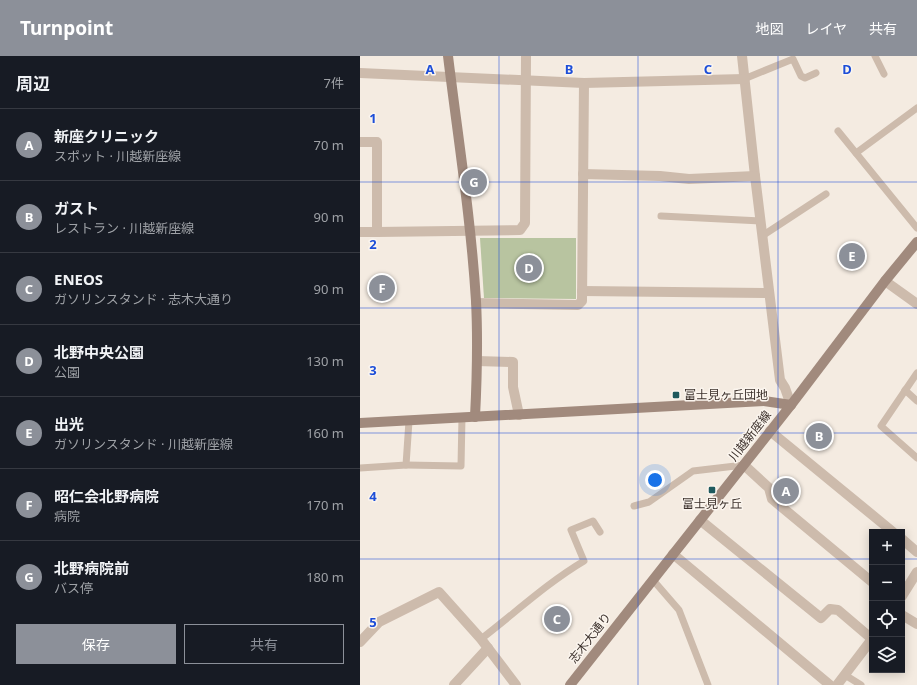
<!DOCTYPE html>
<html lang="ja">
<head>
<meta charset="utf-8">
<style>
  :root { --surface:#171b24; --page:#242831; --text:#f1f3f6; --muted:#9ea1a6; --line:#363941; --accent:#8c9099 }
  body { margin:0; font-family:"Noto Sans","Noto Sans JP",sans-serif; background:var(--page); color:var(--text) }
  .controls { position:absolute; right:12px; bottom:12px; display:grid; overflow:hidden; border-radius:0px; box-shadow:0 2px 10px #0003 }
  .controls button { width:36px; height:36px; display:grid; place-items:center; padding:0; border:0; border-bottom:1px solid var(--line); background:var(--surface); color:var(--text); font:20px sans-serif }
  .you { position:absolute; left:295px; top:424px; width:14px; height:14px; margin:-10px; border:3px solid #fff; border-radius:50%; background:#1a73e8; box-shadow:0 0 0 6px #1a73e833 }
  .badge { display:grid; place-items:center; width:26px; height:26px; border-radius:50%; background:var(--accent); color:#fff; font-size:13px; font-weight:700 }
  .pin { position:absolute; translate:-50% -50%; border:2px solid #fff; box-shadow:0 1px 4px #0006 }
  .list { margin:0; padding:0; list-style:none }
  h2 { display:flex; justify-content:space-between; align-items:center; height:52px; margin:0; padding:0 16px; font-size:17px }
  h2 small { font-size:13px; font-weight:400; color:var(--muted) }
  .list li { display:grid; grid-template-columns:26px 1fr auto; gap:12px; align-items:center; box-sizing:border-box; height:72px; padding:0 16px; border-top:1px solid var(--line) }
  .list b { display:block; font-size:15px; white-space:nowrap }
  .list p { margin:0; font-size:13px; white-space:nowrap; color:var(--muted) }
  .list em { font-size:13px; font-style:normal; color:var(--muted) }
  .actions { display:flex; gap:8px; padding:12px 16px }
  .actions a { flex:1; padding:9px 0; border:1px solid var(--accent); border-radius:0px; text-align:center; font-size:14px; color:var(--accent) }
  .actions .main { background:var(--accent); color:#fff }
  .icon { flex:none; width:22px; height:22px; fill:none; stroke:currentColor; stroke-width:2; stroke-linecap:round; stroke-linejoin:round }
  .map { position:relative; flex:none; width:557px; height:629px; overflow:hidden }
  header { display:flex; align-items:center; gap:24px; box-sizing:border-box; height:56px; padding:0 20px; background:var(--accent); color:#fff }
  header strong { font-size:19px }
  nav { display:flex; gap:22px; margin-inline-start:auto; font-size:14px }
  main { display:flex }
  aside { flex:1; background:var(--surface) }
  .map>svg:first-child { display:block }
  .green { fill:#b8c4a0 }
  .lines { fill:none; stroke-linecap:round; stroke-linejoin:round }
  .lane { stroke:#cdbbac; stroke-width:7 }
  .street { stroke:#cdbbac; stroke-width:10 }
  .secondary { stroke:#a18a7d; stroke-width:10 }
  .grid { fill:none; stroke:#1d4ed8; stroke-width:1; stroke-opacity:0.55 }
  .poi-dot { fill:#1f5a5e; stroke:#fbf5ee; stroke-width:1.5 }
  .labels { text-anchor:middle; stroke-width:3; stroke-linejoin:round; paint-order:stroke }
  .poi-label { font-size:12px; fill:#3b302b; stroke:#fbf5ee; text-anchor:start }
  .street-label { font-size:12px; fill:#3b302b; stroke:#fbf5ee }
  .grid-label { font-size:13px; text-anchor:middle; font-weight:bold; fill:#1d4ed8; stroke:#fbf5ee; stroke-width:3; stroke-linejoin:round; paint-order:stroke }
</style>
</head>
<body>
<header>
<strong>Turnpoint</strong>
<nav><a>地図</a><a>レイヤ</a><a>共有</a></nav>
</header>
<main>
<aside>
<h2>周辺<small>7件</small></h2>
<ul class="list">
<li><span class="badge">A</span><div><b>新座クリニック</b><p>スポット · 川越新座線</p></div><em>70 m</em></li>
<li><span class="badge">B</span><div><b>ガスト</b><p>レストラン · 川越新座線</p></div><em>90 m</em></li>
<li><span class="badge">C</span><div><b>ENEOS</b><p>ガソリンスタンド · 志木大通り</p></div><em>90 m</em></li>
<li><span class="badge">D</span><div><b>北野中央公園</b><p>公園</p></div><em>130 m</em></li>
<li><span class="badge">E</span><div><b>出光</b><p>ガソリンスタンド · 川越新座線</p></div><em>160 m</em></li>
<li><span class="badge">F</span><div><b>昭仁会北野病院</b><p>病院</p></div><em>170 m</em></li>
<li><span class="badge">G</span><div><b>北野病院前</b><p>バス停</p></div><em>180 m</em></li>
</ul>
<div class="actions"><a class="main">保存</a><a>共有</a></div>
</aside>
<div class="map">
<svg width="557" height="629" viewBox="0 0 557 629">
  <rect width="100%" height="100%" fill="#f4ebe1"/>
  <path class="green" d="M120,182H216V243L124,242Z"/>
  <g class="lines">
    <g class="lane">
      <path d="M515,0L524,18"/>
      <path d="M384,23L433,3L441,20L445,22L456,17"/>
      <path d="M478,75L557,172"/>
      <path d="M496,97L557,52"/>
      <path d="M301,160L401,165"/>
      <path d="M402,180L466,138"/>
      <path d="M557,317L521,370L557,402"/>
      <path d="M545,334L557,345"/>
      <path d="M46,409L101,410L102,361"/>
      <path d="M0,412L46,409L49,365"/>
      <path d="M274,450L289,446L333,415L384,409"/>
      <path d="M293,524L319,554L348,629"/>
      <path d="M121,583C155,557 187,527 224,505L211,474L233,465L240,476"/>
      <path d="M485,619L501,629"/>
    </g>
    <g class="street">
      <path d="M382,0L395,120L420,324L425,332L431,349"/>
      <path d="M0,17L224,27L384,23"/>
      <path d="M0,86H17V176L160,174L165,167L166,0"/>
      <path d="M223,118L300,120L329,123L395,120"/>
      <path d="M0,176H17"/>
      <path d="M525,225L557,248"/>
      <path d="M222,235L409,237"/>
      <path d="M116,247L218,249L222,245L224,27"/>
      <path d="M117,305L153,306V331L159,359"/>
      <path d="M410,375L533,476"/>
      <path d="M384,409L409,432L412,443L512,526"/>
      <path d="M340,464L461,562L470,553L478,554L512,583"/>
      <path d="M542,483L557,496"/>
      <path d="M313,498L470,629"/>
      <path d="M542,540L557,516"/>
      <path d="M542,559L557,568"/>
      <path d="M0,586L19,566L79,536L121,583L156,629"/>
      <path d="M94,629L128,592"/>
      <path d="M477,629L512,583"/>
    </g>
    <g class="secondary">
      <path d="M88,0C98,82 111,163 116,245C118,284 117,322 115,361"/>
      <path d="M0,367L404,345L431,349"/>
      <path d="M210,629L431,349L525,225L557,186"/>
    </g>
  </g>
  <path class="grid" d="M139,0V629M278,0V629M418,0V629M0,126H557M0,252H557M0,377H557M0,503H512M542,503H557"/>
  <g class="poi-dot">
    <rect x="312" y="335" width="8" height="8" rx="2"/>
    <rect x="348" y="430" width="8" height="8" rx="2"/>
  </g>
  <g class="labels">
    <g class="poi-label">
      <text x="324" y="343">富士見ヶ丘団地</text>
      <text x="352" y="452" text-anchor="middle">富士見ヶ丘</text>
    </g>
    <g class="street-label">
      <text transform="translate(390 380) rotate(-52)" y="4">川越新座線</text>
      <text transform="translate(230 582) rotate(-52)" y="4">志木大通り</text>
    </g>
  </g>
  <g class="grid-label">
    <text x="70" y="18">A</text>
    <text x="209" y="18">B</text>
    <text x="348" y="18">C</text>
    <text x="487" y="18">D</text>
    <text x="13" y="67">1</text>
    <text x="13" y="193">2</text>
    <text x="13" y="319">3</text>
    <text x="13" y="445">4</text>
    <text x="13" y="571">5</text>
  </g>
</svg>
<div class="controls">
<button>+</button>
<button>−</button>
<button><svg class="icon" aria-label="locate" viewBox="0 0 24 24"><circle cx="12" cy="12" r="6"/><path d="M12 2v4M12 18v4M2 12h4M18 12h4"/></svg></button>
<button><svg class="icon" aria-label="layers" viewBox="0 0 24 24"><path d="M12 4l9 5-9 5-9-5zM3 14l9 5 9-5"/></svg></button>
</div>
<div class="you"></div>
<div class="pin badge" style="left:426px;top:435px">A</div>
<div class="pin badge" style="left:459px;top:380px">B</div>
<div class="pin badge" style="left:197px;top:563px">C</div>
<div class="pin badge" style="left:169px;top:212px">D</div>
<div class="pin badge" style="left:492px;top:200px">E</div>
<div class="pin badge" style="left:22px;top:232px">F</div>
<div class="pin badge" style="left:114px;top:126px">G</div>
</div>
</main>
</body>
</html>
